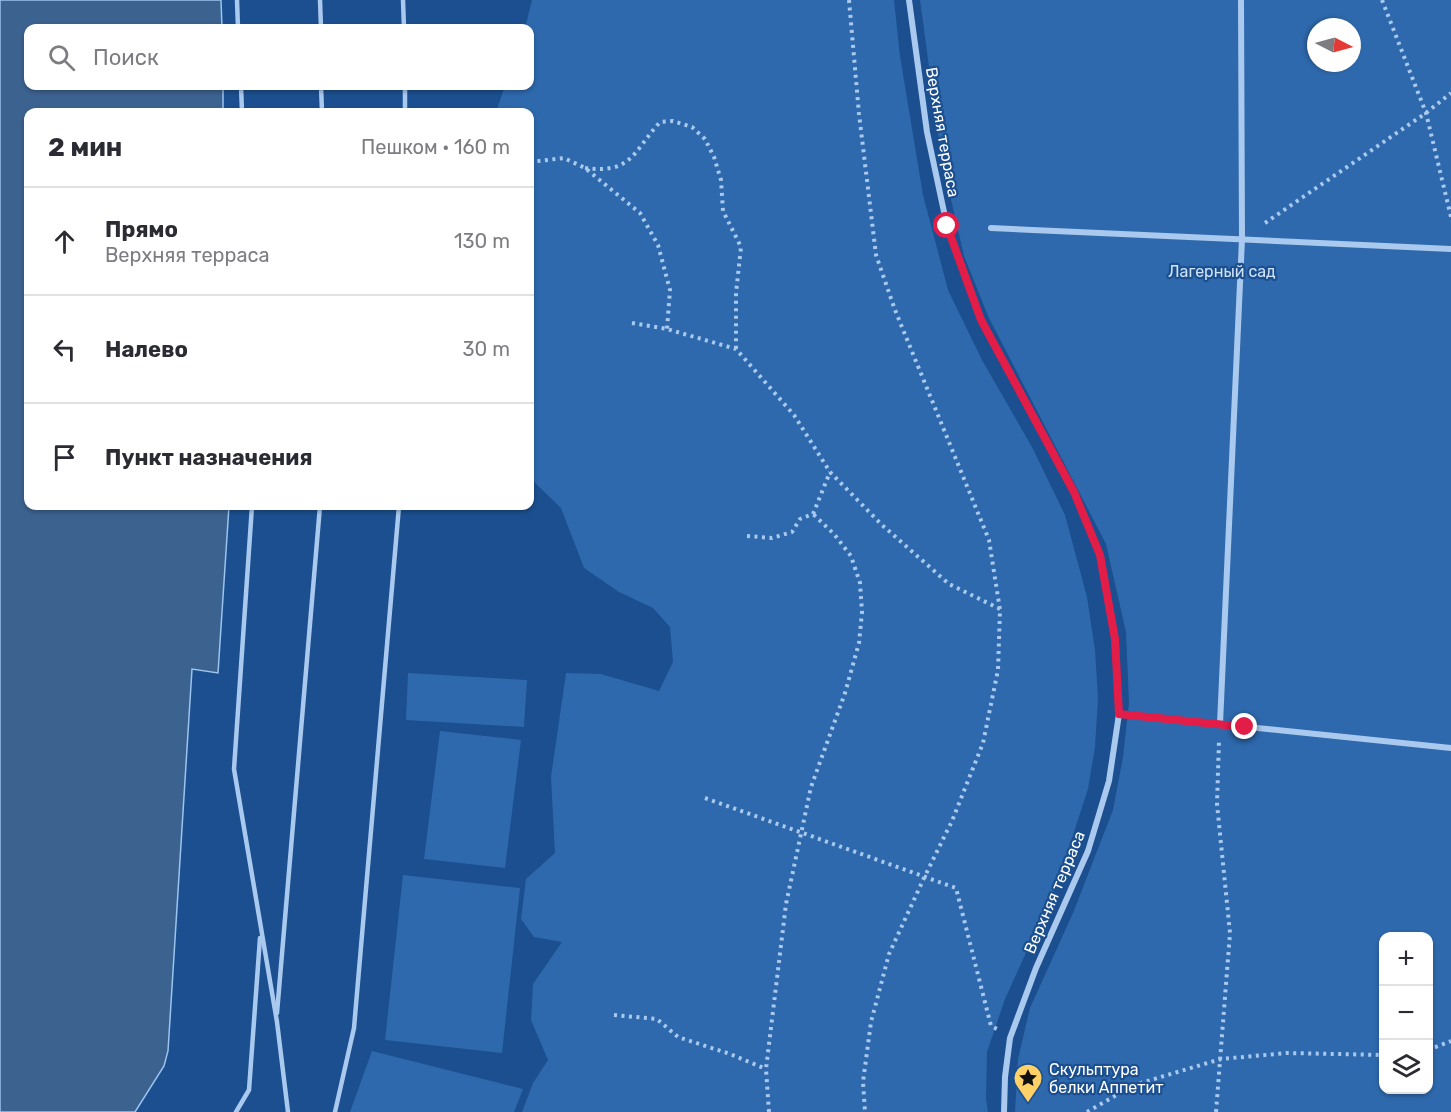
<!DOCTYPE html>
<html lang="ru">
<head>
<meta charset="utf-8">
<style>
  :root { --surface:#fff; --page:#f2f2f3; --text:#2b2b33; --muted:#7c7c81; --line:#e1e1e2 }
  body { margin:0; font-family:Rubik,sans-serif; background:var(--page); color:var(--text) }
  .controls { position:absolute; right:18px; bottom:18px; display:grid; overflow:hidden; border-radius:12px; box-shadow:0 2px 4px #0004 }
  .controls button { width:54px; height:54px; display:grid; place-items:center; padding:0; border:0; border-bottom:2px solid var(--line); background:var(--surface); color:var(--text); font:30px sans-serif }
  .compass { position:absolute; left:1307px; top:18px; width:54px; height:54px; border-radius:50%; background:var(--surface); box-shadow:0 2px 4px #0004; rotate:96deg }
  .stop { position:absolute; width:18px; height:18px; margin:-14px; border:4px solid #e11d48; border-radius:50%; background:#fff }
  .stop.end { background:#e11d48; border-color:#fff; box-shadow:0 2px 6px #0008 }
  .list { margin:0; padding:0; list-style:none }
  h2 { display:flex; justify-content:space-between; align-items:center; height:78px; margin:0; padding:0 24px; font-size:26px }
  h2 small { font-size:20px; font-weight:400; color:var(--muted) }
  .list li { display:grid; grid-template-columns:39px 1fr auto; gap:18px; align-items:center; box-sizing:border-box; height:108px; padding:0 24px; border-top:2px solid var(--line) }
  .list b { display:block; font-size:22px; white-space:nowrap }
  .list p { margin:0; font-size:20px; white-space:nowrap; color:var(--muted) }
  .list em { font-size:20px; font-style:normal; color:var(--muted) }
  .icon { flex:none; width:33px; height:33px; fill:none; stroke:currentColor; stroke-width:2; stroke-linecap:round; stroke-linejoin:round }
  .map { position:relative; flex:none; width:1451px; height:1112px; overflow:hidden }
  .search { position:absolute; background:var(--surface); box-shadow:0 2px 4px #0004; left:24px; top:24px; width:510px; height:66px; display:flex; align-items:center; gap:15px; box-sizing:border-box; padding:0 21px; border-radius:12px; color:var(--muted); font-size:22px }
  .panel { position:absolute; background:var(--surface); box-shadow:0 2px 4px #0004; left:24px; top:108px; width:510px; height:402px; border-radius:12px }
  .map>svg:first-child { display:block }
  .green { fill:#2e69ad; fill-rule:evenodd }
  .water { fill:#3c6290; stroke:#9cc4f0; stroke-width:1.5 }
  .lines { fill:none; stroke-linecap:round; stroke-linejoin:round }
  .path { stroke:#a9c9ee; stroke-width:4; stroke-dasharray:3 4.5; stroke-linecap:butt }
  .lane { stroke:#a9c9ee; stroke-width:4.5 }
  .street { stroke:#a9c9ee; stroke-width:6 }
  .route { stroke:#e11d48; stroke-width:8 }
  .labels { text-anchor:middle; stroke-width:4.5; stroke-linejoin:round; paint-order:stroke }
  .street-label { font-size:16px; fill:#fff; stroke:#1b4f8f }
  .park-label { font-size:16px; fill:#cfe3fa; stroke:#1b4f8f }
  .poi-label { font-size:16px; fill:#fff; stroke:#1b4f8f; text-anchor:start }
</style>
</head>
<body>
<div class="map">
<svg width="1451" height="1112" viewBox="0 0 1451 1112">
  <rect width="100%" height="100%" fill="#1b4f8f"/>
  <g class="green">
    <path d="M532,0H894L900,56L923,195L948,290L982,360L1032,447L1065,515L1087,597L1095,650L1098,698L1095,747L1088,789L1056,887L1005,999L987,1052L986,1099L988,1112H522L533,1083L548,1060L531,1020L533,984L562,942L534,937L521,919L526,879L555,853L551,777L566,673L601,674L659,691L673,662L670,627L653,608L619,592L584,568L561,508L530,478V112H496L505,86H530V28H525Z"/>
    <path d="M920,0H1451V1112H1015L1018,1059L1030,1008L1073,913L1113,810L1123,757L1129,703L1126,632L1106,544L989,318L964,256L941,156ZM1316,27H1352V63H1316ZM1384,936H1428V1090H1384Z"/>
    <path d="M408,673L527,680L524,727L406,720Z"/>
    <path d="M440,731L521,740L505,868L424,859Z"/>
    <path d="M403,875L520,888L502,1053L385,1040Z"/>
    <path d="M372,1051L523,1089L514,1112H350Z"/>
  </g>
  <path class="water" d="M0,0H221L222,28H28V86H223V112H28V506H229L218,673L192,669L168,1051L164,1066L135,1112H0Z"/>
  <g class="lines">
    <g class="path">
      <path d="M849,0L859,114L876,255L895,310L989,540L1000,610L998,670L983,743L952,821L924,878L889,954L871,1022L863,1082L865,1112"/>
      <path d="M1382,0L1426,113L1451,217"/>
      <path d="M530,162L564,158L585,168L640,213L658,245L670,290L667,329"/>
      <path d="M585,168C632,174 633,152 660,122L673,121L692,127L705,139L714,157L721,180L723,211L741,247L736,293V349"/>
      <path d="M1265,223L1426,113L1451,93"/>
      <path d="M632,323L667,329L736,349L794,415L830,472L882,525L949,584L1000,609"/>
      <path d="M747,536L772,538L792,532L800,519L813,514L830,472"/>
      <path d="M1135,716L1154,718"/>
      <path d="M705,798L956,888L991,1026L997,1029"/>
      <path d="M614,1015L657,1019L678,1037L730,1054L766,1069"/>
      <path d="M1428,1050L1451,1041"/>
      <path d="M769,1112L766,1069L786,904L811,787L845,693L859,643L862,612L860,583L851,556L834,534L813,514"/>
      <path d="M1087,1112L1134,1085L1221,1059L1287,1053L1384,1055"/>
      <path d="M1216,1112L1230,933L1217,804L1219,740"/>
    </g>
    <g class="lane">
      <path d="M237,0L238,28"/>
      <path d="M320,0L321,28"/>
      <path d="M403,0L404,28"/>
      <path d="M241,86L242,112"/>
      <path d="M321,86L322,112"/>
      <path d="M405,86V112"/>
      <path d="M252,506L234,769L277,1022L288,1112"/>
      <path d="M277,1013L320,506"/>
      <path d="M236,1112L249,1090L260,938"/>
      <path d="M335,1112L354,1028L399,506"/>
    </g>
    <g class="street">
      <path d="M909,0L927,132L947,226L981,320L1074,492L1100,555L1115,640L1119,714L1109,781L1088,851L1036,968L1010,1038L1005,1077L1004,1112"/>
      <path d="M991,228L1451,249"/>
      <path d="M1170,719L1451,748"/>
      <path d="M1220,724L1242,239L1241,0"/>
    </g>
  </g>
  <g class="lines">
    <path class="route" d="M947,226L981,320L1074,492L1100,555L1115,639L1119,714L1245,727"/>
  </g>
  <defs>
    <g id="sight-pin" transform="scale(1.5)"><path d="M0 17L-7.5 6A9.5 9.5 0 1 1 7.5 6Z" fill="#ffd166" stroke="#1b4f8f"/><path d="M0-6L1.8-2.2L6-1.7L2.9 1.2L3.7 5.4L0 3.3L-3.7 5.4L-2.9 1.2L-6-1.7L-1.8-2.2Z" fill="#111"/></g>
  </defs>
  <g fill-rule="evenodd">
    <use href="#sight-pin" x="1028" y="1078"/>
  </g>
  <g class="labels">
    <g class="street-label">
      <text transform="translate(943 132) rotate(80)" y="6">Верхняя терраса</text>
      <text transform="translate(1054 892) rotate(-67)" y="6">Верхняя терраса</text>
    </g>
    <g class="park-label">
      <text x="1222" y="277">Лагерный сад</text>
    </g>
    <g class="poi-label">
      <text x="1049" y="1075">Скульптура<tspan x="1049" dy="18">белки Аппетит</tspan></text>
    </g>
  </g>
</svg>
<div class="controls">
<button>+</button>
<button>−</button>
<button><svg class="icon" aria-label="layers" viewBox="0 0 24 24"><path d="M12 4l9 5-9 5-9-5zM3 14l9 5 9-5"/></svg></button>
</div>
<svg class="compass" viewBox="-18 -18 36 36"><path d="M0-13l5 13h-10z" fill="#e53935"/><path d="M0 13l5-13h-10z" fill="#7c7c81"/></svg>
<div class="stop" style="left:947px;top:226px"></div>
<div class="stop end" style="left:1245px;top:727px"></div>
<div class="search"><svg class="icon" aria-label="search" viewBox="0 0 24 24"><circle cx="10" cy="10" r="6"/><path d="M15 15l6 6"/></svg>Поиск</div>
<section class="panel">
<h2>2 мин<small>Пешком · 160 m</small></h2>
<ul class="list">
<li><svg class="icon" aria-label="ahead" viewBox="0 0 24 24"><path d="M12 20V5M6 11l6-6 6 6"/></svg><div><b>Прямо</b><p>Верхняя терраса</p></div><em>130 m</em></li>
<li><svg class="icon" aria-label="left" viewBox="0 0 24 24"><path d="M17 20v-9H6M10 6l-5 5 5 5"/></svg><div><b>Налево</b></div><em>30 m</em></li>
<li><svg class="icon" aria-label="arrive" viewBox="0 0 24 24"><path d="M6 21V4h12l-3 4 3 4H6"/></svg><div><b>Пункт назначения</b></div></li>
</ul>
</section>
</div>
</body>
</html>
